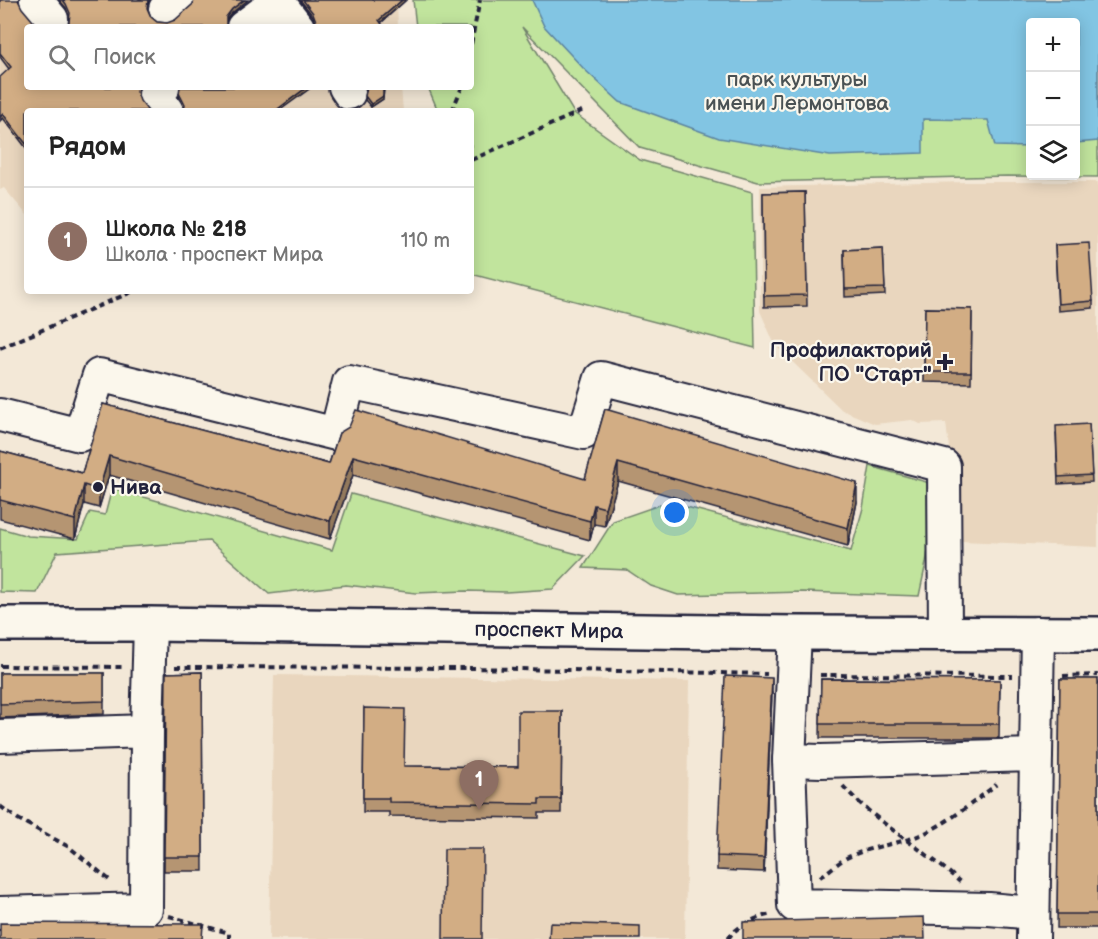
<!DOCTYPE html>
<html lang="ru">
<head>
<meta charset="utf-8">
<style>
  :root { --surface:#fff; --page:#f2f2f2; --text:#222; --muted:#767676; --line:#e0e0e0; --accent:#111827 }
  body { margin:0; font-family:"Balsamiq Sans",sans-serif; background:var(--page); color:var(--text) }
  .controls { position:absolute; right:18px; top:18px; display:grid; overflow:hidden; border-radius:6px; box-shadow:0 3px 15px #0003 }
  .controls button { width:54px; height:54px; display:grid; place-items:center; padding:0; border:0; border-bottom:2px solid var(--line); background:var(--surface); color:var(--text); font:30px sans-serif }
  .you { position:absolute; left:675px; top:513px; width:21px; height:21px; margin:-15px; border:4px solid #fff; border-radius:50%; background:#1a73e8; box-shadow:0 0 0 9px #1a73e833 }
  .badge { display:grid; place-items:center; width:39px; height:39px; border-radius:50%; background:var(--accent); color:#fff; font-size:20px; font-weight:700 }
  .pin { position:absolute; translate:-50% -50px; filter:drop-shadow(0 2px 3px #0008) }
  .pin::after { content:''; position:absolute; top:32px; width:21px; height:18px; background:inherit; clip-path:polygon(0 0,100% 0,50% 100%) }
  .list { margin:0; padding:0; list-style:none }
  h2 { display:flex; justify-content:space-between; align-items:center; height:78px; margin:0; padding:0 24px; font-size:26px }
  h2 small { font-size:20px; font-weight:400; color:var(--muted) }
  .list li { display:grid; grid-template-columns:39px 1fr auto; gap:18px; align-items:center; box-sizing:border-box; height:108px; padding:0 24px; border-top:2px solid var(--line) }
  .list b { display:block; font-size:22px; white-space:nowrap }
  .list p { margin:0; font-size:20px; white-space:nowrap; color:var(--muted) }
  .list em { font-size:20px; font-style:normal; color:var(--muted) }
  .icon { flex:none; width:33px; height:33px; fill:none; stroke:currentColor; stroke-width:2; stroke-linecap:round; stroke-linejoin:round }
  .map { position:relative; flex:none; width:1098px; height:939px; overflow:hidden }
  .search { position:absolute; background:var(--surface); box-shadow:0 3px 15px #0003; left:24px; top:24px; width:450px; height:66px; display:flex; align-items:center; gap:15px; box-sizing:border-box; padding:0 21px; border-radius:6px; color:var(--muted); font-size:22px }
  .panel { position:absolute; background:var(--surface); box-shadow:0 3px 15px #0003; left:24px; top:108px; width:450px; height:186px; border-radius:6px }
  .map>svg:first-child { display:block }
  .built { fill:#e9d6be }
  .green { fill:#c1e49d; stroke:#72836c; stroke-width:1.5; fill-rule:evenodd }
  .water { fill:#82c5e3; stroke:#5c84a0; stroke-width:1.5 }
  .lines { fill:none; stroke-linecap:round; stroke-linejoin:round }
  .minor-casing { stroke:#22223b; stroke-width:36 }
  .major-casing { stroke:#22223b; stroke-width:38 }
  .path { stroke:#22223b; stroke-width:4; stroke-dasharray:6 4.5; stroke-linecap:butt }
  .minor { stroke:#fbf7ec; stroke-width:32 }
  .major { stroke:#fbf7ec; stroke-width:33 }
  .wall { fill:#b59572; stroke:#22223b; stroke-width:1.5 }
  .shaded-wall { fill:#93795c; stroke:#22223b; stroke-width:1.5 }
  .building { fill:#d2ad84; stroke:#22223b; stroke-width:1.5 }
  .poi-dot { fill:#22223b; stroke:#fbf7ec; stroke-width:2 }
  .labels { text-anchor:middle; stroke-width:4.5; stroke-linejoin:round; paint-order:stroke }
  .park-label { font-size:21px; fill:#4a5254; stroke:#fbf7ec }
  .poi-label { font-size:21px; font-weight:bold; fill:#22223b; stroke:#fbf7ec; text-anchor:end }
  .street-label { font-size:21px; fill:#22223b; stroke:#fbf7ec }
</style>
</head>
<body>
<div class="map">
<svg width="1098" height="939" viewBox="0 0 1098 939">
  <rect width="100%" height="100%" fill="#f3e8d7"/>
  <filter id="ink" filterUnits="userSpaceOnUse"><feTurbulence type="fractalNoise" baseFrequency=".0167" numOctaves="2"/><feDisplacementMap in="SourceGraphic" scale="12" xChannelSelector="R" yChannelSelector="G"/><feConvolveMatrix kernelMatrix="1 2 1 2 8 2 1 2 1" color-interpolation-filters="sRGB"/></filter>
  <g filter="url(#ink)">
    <g class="built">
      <path d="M0,0H397L398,27H27V87H401L403,111H27V215L4,188L0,190Z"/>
      <path d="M967,182H1098V547L960,541L946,423L920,424L912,420L875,424L842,410L775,345L760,311V187Z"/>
      <path d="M274,675L689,681L685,939H269Z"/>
    </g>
    <g class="green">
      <path d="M413,0H1098V177L1007,176L758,182L640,148L522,27L574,113L640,160L752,192L755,348L471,274V111H438L428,87H471V27H416ZM1030,22H1076V176H1030Z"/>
      <path d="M870,466L937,485L926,563L919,596L803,592L678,595L651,586L627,570L583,568L613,521L668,502L851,551L863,508Z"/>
      <path d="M112,488L332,550L351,494L585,556L553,589L506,592L466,591L416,593L346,585L269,594L209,541L57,552L37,593L0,592V528L28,536L78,539L90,512L105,515Z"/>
    </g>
    <path class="water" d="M532,0H1098V141L1076,143V22H1030V147L995,146L988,120L923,119V153L830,156L719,138L620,102L584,69L544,26Z"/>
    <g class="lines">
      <g class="minor-casing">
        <g id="minor">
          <path d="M36,0L52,19"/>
          <path d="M277,0L298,27"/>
          <path d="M165,9L177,0"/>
          <path d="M243,27L278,1"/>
          <path d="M164,87L155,94L167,111"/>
          <path d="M345,87L349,93"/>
          <path d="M0,415L80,435L99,375L336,434L349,382L584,433L601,378L944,466L945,633"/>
          <path d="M795,633L789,760L794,905L989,909L1033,913"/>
          <path d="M147,731L150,624"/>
          <path d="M0,736L147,731L146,909L0,913"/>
          <path d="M789,760L821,761L1036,755"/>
          <path d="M1033,939L1038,633"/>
        </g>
      </g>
      <g class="major-casing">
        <path id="major" d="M0,624H150L795,633L1098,634"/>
      </g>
      <g class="path">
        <path d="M471,44L480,0"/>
        <path d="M452,111L462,87"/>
        <path d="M471,160L586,109"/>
        <path d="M0,348L134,291"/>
        <path d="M0,666L122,667"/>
        <path d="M175,667L469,668L767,674"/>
        <path d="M820,675L1013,676"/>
        <path d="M1063,676L1098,675"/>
        <path d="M843,786C877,824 923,848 960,882"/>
        <path d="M0,806L18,819L69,847L112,882"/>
        <path d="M820,877C828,872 835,865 843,860C869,845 901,845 927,832C953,819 975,801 997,784"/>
        <path d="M169,916L229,933V939"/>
        <path d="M728,939C737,925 756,918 771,914"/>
      </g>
      <use href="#minor" class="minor"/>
      <use href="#major" class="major"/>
    </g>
    <g class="wall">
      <path d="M0,0L27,87H139L138,93L27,111V149L3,118L0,121L9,69L0,57Z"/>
      <path d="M59,0H150L149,1L148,9L151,17L157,22L167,23L232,13L226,20V27L69,22V16L66,8Z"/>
      <path d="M300,0H406L381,23L315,24L313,16Z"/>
      <path d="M365,87H384L383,99L371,107L365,100L366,90Z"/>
      <path d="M179,93L279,111L184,108L179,96Z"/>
      <path d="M805,192L807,306L764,307L763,193Z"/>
      <path d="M1055,245L1093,301V308L1058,311Z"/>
      <path d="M883,248L885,295L845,297L844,250Z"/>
      <path d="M925,308L972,309L971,383L924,382Z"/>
      <path d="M103,404L329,464L339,433L585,479L605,409L857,502L848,546L618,481L605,526L594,524L590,540L353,475L330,539L109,475L99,508L84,504L75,539L0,519V451L82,473Z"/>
      <path d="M1089,424L1092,482L1058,484L1056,433Z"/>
      <path d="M202,672L203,871H164L166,673Z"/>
      <path d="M0,673H104V714L0,718Z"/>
      <path d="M821,679L1000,680L999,738H820Z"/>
      <path d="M1060,679H1098V928H1057Z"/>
      <path d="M772,692L764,872L717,870V856Z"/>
      <path d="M364,708L404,766L518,767L562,711L561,813H539V818L389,816V812H363Z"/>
    </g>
    <g class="shaded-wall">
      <path d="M244,0H248L232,13L226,20V17L232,9Z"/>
      <path d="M402,0H406L379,24V20Z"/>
      <path d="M307,87H312L279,111H275Z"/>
      <path d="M384,87L383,99L371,107V104Z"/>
      <path d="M109,456V475L99,508V490Z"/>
      <path d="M353,456V475L330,539V521Z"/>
      <path d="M618,463V481L605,526V508Z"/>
      <path d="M857,483V502L848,546V528Z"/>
      <path d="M84,485V504L75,539V520Z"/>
      <path d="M594,505V524L590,540V521Z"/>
      <path d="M772,678V692L764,872V858Z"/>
    </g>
    <g class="building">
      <path d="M0,0H18L22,8L38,27H27V87H138L137,92L140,101L148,111H27V145L3,114L0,117V77L11,67L0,53Z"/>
      <path d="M63,0H148L147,8L151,17L157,22L167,23L175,20L193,4L194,0H244L232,9L226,17V27H65L69,22L70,13L66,4Z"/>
      <path d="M303,0H402L379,20L384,27H315L316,21L313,13Z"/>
      <path d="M274,22L279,27H268Z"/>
      <path d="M180,87H307L275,111H184L185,105L179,93Z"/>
      <path d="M367,87H383V96L371,104L365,96Z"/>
      <path d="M805,192L807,295L764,296L763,193Z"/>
      <path d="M1089,243L1093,301L1058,304L1055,245Z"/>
      <path d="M883,248L885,288L845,289L844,250Z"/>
      <path d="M925,308L972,309L971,372H924Z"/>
      <path d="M103,404L329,464L339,433L349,427L356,410L585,479L605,409L857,483L848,528L618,463L605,508L594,505L590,521L353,456L330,521L109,456L99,490L84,485L75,520L0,500V451L82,473Z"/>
      <path d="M1089,424L1092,475L1058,477L1056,426Z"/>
      <path d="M202,672L203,857H164L166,673Z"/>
      <path d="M0,673H104V701L0,704Z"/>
      <path d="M725,676L772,678L764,858L717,856Z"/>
      <path d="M821,679L1000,680L999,724H820Z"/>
      <path d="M1060,679H1098V914H1057Z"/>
      <path d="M364,708L405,709L404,766L518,767V711H562L561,799H539V804L389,802V798H363Z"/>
      <path d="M444,849H483L482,939H443Z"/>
      <path d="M924,917L925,939H743V922Z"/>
      <path d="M0,923L203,924L202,939H0Z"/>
      <path d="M550,923L640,926V939H549Z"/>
    </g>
  </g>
  <g class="poi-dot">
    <path d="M942 353h6v6h6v6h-6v6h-6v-6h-6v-6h6z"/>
    <circle cx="98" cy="487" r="6"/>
  </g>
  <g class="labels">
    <g class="park-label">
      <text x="797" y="86">парк культуры<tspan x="797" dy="24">имени Лермонтова</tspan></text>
    </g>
    <g class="poi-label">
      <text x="932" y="357">Профилакторий<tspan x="932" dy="24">ПО "Старт"</tspan></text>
      <text x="110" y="494" text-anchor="start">Нива</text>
    </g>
    <g class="street-label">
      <text transform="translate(549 630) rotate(1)" y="7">проспект Мира</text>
    </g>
  </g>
</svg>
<div class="controls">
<button>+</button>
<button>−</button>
<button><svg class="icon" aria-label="layers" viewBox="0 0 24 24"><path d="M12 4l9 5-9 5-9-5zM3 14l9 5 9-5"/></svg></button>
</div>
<div class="you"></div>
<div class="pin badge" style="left:479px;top:810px;background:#8d6e63">1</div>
<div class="search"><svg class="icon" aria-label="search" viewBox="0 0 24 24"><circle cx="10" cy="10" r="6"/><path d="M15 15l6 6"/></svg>Поиск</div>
<section class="panel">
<h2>Рядом<small></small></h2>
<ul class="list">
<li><span class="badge" style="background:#8d6e63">1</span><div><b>Школа № 218</b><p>Школа · проспект Мира</p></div><em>110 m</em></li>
</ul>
</section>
</div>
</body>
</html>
